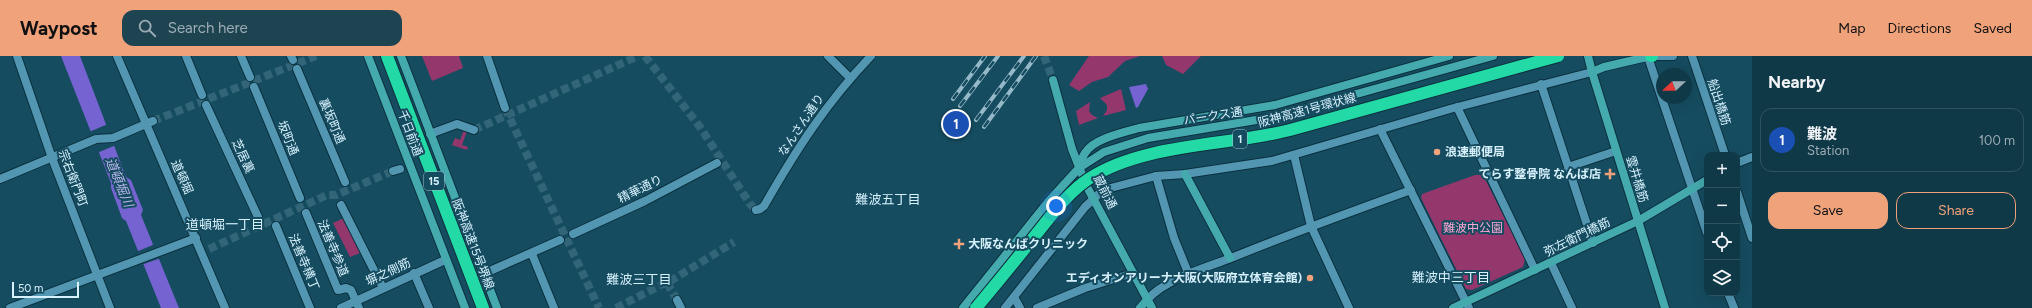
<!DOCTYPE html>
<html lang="en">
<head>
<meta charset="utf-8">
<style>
  :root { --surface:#103948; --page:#1e4452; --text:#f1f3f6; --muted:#9cacb4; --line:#305360; --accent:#f0a27a }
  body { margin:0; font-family:Figtree,"Noto Sans JP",sans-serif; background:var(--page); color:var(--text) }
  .controls { position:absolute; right:12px; bottom:12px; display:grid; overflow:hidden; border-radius:8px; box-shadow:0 4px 16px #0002 }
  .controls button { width:36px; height:36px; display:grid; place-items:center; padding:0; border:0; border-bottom:1px solid var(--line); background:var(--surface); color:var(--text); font:20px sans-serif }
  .compass { position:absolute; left:1656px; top:12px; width:36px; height:36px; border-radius:50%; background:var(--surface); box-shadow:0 4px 16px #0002; rotate:248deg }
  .scale { position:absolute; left:12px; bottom:10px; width:67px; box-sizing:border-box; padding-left:4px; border:2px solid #d7f2fe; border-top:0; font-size:11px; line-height:14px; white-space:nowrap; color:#d7f2fe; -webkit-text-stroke:3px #164c60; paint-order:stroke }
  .you { position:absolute; left:1056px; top:150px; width:14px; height:14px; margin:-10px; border:3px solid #fff; border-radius:50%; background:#1a73e8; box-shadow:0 0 0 6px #1a73e833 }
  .badge { display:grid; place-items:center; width:26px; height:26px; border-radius:50%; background:var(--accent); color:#fff; font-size:13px; font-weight:700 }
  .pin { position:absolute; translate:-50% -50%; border:2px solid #fff; box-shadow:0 1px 4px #0006 }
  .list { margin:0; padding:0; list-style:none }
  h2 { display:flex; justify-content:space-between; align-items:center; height:52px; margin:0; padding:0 16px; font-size:17px }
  h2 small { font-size:13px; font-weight:400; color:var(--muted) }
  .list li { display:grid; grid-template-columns:26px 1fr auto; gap:12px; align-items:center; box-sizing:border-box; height:64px; margin:0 8px 8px; padding:0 8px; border:1px solid var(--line); border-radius:12px }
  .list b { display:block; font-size:15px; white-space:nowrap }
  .list p { margin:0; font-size:13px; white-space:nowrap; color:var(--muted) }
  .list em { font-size:13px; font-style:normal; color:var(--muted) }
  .actions { display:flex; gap:8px; padding:12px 16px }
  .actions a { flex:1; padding:9px 0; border:1px solid var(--accent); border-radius:12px; text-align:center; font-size:14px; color:var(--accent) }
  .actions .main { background:var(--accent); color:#111 }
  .icon { flex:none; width:22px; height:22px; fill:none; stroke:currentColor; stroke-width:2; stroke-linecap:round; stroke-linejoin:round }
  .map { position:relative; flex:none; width:1752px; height:252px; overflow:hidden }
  header { display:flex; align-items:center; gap:24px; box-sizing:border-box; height:56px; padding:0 20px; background:var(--accent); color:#111 }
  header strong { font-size:19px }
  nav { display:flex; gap:22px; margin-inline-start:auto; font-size:14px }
  .search { width:280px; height:36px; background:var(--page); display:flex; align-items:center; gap:10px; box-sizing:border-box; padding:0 14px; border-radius:12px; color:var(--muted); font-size:15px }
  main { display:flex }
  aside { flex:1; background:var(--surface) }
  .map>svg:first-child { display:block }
  .green { fill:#93376d }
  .water { fill:#7463d0 }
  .pier { fill:#164c60 }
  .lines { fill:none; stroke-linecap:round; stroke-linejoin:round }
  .street-tunnel { stroke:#336578; stroke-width:8; stroke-dasharray:8 4; stroke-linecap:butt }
  .secondary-tunnel { stroke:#336578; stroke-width:8; stroke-dasharray:8 4; stroke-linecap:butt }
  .street-casing { stroke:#0b303e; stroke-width:10 }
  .secondary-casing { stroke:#0b303e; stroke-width:10 }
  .highway-casing { stroke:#0b303e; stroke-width:14 }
  .street { stroke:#5296b2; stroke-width:8 }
  .secondary { stroke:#44aaae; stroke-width:8 }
  .highway { stroke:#23daa6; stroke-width:12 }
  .rail-casing { stroke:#95b9c8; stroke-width:4 }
  .rail { stroke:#164c60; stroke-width:2.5; stroke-dasharray:8; stroke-linecap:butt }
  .highway-bridge-casing { stroke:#0b303e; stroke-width:14; stroke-linecap:butt }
  .highway-bridge { stroke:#23daa6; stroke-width:12 }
  .poi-dot { fill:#f0a27a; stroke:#164c60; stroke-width:1.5 }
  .labels { text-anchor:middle; stroke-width:4; stroke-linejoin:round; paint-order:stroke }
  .shield { fill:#164c60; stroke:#9dc0cf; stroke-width:1 }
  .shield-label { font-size:11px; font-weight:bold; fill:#d7f2fe }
  .street-label { font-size:12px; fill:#d7f2fe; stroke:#164c60 }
  .poi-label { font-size:12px; font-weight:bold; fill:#d7f2fe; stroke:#164c60; text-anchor:start }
  .park-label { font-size:12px; fill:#fba5d1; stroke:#164c60 }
  .water-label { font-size:13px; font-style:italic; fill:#bab7ed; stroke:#164c60 }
  .neighbourhood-label { font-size:13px; fill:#d7f2fe; stroke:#164c60 }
</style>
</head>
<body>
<header>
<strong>Waypost</strong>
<div class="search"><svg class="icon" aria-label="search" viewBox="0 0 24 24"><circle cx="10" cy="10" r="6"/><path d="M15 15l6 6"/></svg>Search here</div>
<nav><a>Map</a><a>Directions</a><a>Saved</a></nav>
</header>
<main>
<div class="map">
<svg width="1752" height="252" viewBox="0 0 1752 252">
  <rect width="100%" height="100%" fill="#164c60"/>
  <g class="green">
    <path d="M422,0H459L463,12L432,25Z"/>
    <path d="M1089,0H1140L1125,5L1108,21L1092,26L1079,35L1069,29Z"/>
    <path d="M1162,0H1201L1183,18L1166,9Z"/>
    <path d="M1121,33L1126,54L1103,60L1107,54V49L1100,42Z"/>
    <path d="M1090,46L1089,55L1092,59L1098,62L1079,69L1076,55Z"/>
    <path d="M464,74L467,75L462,89L468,91L467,94L452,89L455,82L460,84Z"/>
    <path d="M1475,119H1483L1525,203L1523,211L1472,234L1466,233L1421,142L1422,138Z"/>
    <path d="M344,162L360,197L350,201L333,167Z"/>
  </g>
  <g class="water">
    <path d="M61,0H80L126,121L131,124L143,154L141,159L179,252H161L126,165L122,162L111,132V127Z"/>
    <path d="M1146,28L1148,33L1138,51L1136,52L1129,31Z"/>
  </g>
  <g class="pier">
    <path d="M108,68L116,89L97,97L89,76Z"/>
    <path d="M155,188L161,202L141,209L136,196Z"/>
  </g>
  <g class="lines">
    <g class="street-tunnel">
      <path d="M645,0L700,71L750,148L756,154"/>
      <path d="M505,52L599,252"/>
      <path d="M153,65L316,0"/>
      <path d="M474,74L638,0"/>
      <path d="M209,193L327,139H336L393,115"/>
      <path d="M667,227L677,244"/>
      <path d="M616,252L661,229L667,227L734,186"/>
    </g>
    <path class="secondary-tunnel" d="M1044,0L1053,24"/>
    <g class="street-casing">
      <g id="street">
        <path d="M17,0L52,102L110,252"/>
        <path d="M117,0L225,252"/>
        <path d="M186,0L202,39"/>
        <path d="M241,0L250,21"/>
        <path d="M291,0L293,4"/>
        <path d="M487,0L505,52"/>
        <path d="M828,0L850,22"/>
        <path d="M1651,0H1673"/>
        <path d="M1692,0L1725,99"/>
        <path d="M1648,1L1707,177"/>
        <path d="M297,13L345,126"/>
        <path d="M1541,28L1593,187"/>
        <path d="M254,31L300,142"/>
        <path d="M206,49L258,161"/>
        <path d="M1457,51L1535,214"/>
        <path d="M1380,73L1469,252"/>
        <path d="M430,78L457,68L474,74"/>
        <path d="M1294,99L1311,170L1349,252"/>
        <path d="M1737,107L1752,101"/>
        <path d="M1568,111L1616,95"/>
        <path d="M393,115L400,113"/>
        <path d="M1156,120L1174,182L1189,219"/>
        <path d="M0,123L96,83L113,82L153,65"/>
        <path d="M1737,136L1752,182"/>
        <path d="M341,149L383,232"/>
        <path d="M756,154L760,153L764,150C796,94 826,47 871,0"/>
        <path d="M306,157L338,234L346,232L351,234L359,252"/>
        <path d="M276,170L310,252"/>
        <path d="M573,178L645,145L717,107"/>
        <path d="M532,198L554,252"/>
        <path d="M1551,207L1572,252"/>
        <path d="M414,217L429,252"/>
        <path d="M483,218L560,184"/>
        <path d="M1728,237L1734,252"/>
        <path d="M1014,241L1020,252"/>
        <path d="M677,244L681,252"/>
        <path d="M1147,244C1165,223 1205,212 1231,202C1290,178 1350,156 1411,134"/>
        <path d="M10,252L196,182"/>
        <path d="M341,252L445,204"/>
        <path d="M1005,252L1085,151L1103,134L1156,120L1185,118L1272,105L1450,53L1592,16"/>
        <path d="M1037,252L1085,232L1133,217"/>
      </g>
    </g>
    <g class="secondary-casing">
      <g id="secondary">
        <path d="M368,0L465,252"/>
        <path d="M401,0L497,252"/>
        <path d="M1588,0L1592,16L1665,252"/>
        <path d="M1592,16L1604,11L1651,0"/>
        <path d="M1053,24L1072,93L1087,131L1152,252"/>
        <path d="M1079,112C1081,107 1082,101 1085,97C1093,83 1124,76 1139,72L1275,49L1449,0"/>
        <path d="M1185,118L1230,202"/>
        <path d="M963,252L1048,146L1079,112L1104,96L1148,82L1274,61L1493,0"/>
        <path d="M1140,252L1147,244"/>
        <path d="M1453,252L1638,165L1707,124"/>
      </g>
    </g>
    <g class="highway-casing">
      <g id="highway">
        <path d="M387,0L483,252"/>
        <path d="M1651,0H1652"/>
      </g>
    </g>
    <use href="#street" class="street"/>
    <use href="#secondary" class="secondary"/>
    <use href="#highway" class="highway"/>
    <g class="rail-casing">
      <g id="rail">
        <path d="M953,43L985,0"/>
        <path d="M960,50L998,0"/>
        <path d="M976,64L1024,0"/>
        <path d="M984,71L1036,0"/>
      </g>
    </g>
    <use href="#rail" class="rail"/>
    <g class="highway-bridge-casing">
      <path id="highway-bridge" d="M976,252C996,228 1015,205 1034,181C1051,160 1068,136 1090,122C1145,87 1228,90 1290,74L1558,0"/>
    </g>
    <use href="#highway-bridge" class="highway-bridge"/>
  </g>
  <g class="poi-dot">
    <circle cx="1437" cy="96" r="4"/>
    <path d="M1608 112h4v4h4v4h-4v4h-4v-4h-4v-4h4z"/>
    <path d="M957 182h4v4h4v4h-4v4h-4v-4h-4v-4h4z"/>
    <circle cx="1310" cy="222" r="4"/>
  </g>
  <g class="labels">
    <g class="shield">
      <rect x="1233" y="74" width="14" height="18" rx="3"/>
      <rect x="424" y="116" width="20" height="18" rx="3"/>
    </g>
    <g class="shield-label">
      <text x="1240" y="87">1</text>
      <text x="434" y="129">15</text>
    </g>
    <g class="street-label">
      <text transform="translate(1719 46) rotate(72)" y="4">船出橋筋</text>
      <text transform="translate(1307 54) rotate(-15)" y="4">阪神高速1号環状線</text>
      <text transform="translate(1213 60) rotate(-9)" y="4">パークス通</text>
      <text transform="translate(332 65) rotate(67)" y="4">裏坂町通</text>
      <text transform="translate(801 69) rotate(-56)" y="4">なんさん通り</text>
      <text transform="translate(410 77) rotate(69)" y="4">千日前通</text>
      <text transform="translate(288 82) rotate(68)" y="4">坂町通</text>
      <text transform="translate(243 100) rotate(65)" y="4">芝居裏</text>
      <text transform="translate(182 121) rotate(66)" y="4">道頓堀</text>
      <text transform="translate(73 122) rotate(69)" y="4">宗右衛門町</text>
      <text transform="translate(1637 123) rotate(73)" y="4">雲井橋筋</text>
      <text transform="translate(640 133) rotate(-26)" y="4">精華通り</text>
      <text transform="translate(1105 136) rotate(63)" y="4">蔵前通</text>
      <text transform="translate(1577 181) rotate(-26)" y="4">弥左衛門橋筋</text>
      <text transform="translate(473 188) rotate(69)" y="4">阪神高速15号堺線</text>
      <text transform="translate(333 192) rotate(67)" y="4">法善寺参道</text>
      <text transform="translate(304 206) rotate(67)" y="4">法善寺横丁</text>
      <text transform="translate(388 216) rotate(-25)" y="4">塀之側筋</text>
    </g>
    <g class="poi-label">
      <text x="1445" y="100">浪速郵便局</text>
      <text x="1601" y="122" text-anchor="end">てらす整骨院 なんば店</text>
      <text x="968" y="192">大阪なんばクリニック</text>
      <text x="1302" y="226" text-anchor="end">エディオンアリーナ大阪(大阪府立体育会館)</text>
    </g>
    <g class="park-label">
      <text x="1473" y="176">難波中公園</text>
    </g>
    <g class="water-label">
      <text transform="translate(120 126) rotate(68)" y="5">道頓堀川</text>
    </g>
    <g class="neighbourhood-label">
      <text x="888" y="148">難波五丁目</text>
      <text x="225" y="173">道頓堀一丁目</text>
      <text x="1451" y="226">難波中三丁目</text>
      <text x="639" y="228">難波三丁目</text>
    </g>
  </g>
</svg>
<div class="controls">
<button>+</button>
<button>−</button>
<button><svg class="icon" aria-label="locate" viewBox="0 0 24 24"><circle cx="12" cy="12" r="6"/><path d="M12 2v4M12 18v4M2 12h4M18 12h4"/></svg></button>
<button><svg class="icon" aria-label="layers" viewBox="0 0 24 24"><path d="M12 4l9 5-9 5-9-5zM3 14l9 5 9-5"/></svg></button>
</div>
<svg class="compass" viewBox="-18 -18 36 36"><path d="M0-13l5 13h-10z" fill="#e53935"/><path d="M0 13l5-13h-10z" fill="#9cacb4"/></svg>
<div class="scale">50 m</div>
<div class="you"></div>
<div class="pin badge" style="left:956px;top:68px;background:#1a4fb4">1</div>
</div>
<aside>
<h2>Nearby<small></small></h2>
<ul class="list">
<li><span class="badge" style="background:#1a4fb4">1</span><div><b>難波</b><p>Station</p></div><em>100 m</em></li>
</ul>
<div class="actions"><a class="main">Save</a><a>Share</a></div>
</aside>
</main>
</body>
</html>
